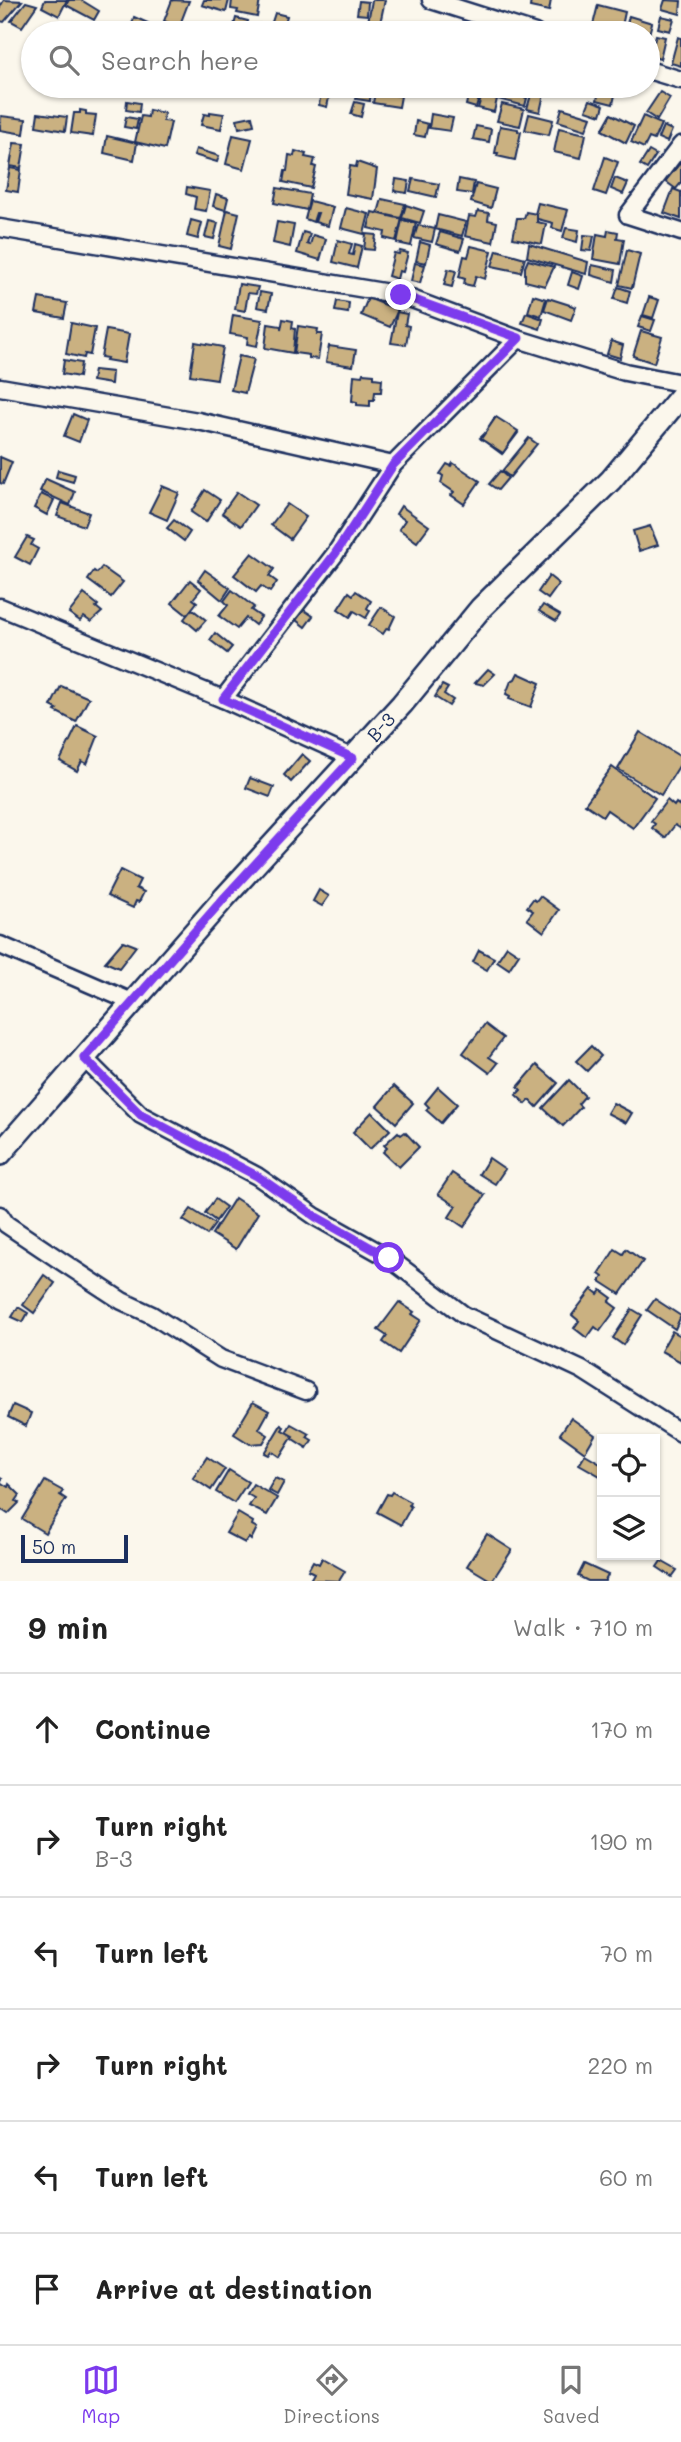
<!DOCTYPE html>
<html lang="en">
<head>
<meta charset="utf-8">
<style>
  :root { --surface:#fff; --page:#f2f2f2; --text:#222; --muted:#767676; --line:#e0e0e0; --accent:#7c3aed }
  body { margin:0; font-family:Mali,sans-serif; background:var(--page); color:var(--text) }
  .controls { position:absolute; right:21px; bottom:21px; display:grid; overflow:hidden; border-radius:0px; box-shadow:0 2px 5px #0004 }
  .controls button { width:63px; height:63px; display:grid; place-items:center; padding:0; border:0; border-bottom:2px solid var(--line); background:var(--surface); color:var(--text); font:35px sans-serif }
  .scale { position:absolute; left:21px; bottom:18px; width:107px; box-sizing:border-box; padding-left:7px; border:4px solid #1b2f5e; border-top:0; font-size:19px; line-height:24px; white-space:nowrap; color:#1b2f5e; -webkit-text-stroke:5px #fbf7ec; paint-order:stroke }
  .stop { position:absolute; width:21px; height:21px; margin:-16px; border:5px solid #7c3aed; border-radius:50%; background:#fff }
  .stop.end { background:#7c3aed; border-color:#fff; box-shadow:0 2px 7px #0008 }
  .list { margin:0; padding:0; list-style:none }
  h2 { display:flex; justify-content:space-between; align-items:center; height:91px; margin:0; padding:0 28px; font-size:30px }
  h2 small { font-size:23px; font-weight:400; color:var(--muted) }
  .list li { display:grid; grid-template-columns:46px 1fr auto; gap:21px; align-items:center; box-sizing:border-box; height:112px; padding:0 28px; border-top:2px solid var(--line) }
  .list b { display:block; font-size:26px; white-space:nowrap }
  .list p { margin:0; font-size:23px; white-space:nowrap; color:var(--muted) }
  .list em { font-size:23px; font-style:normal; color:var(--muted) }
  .icon { flex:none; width:38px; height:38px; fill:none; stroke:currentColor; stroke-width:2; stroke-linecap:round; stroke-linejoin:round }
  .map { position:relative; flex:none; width:681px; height:1581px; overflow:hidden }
  .search { position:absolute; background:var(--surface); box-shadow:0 2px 5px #0004; left:21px; right:21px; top:21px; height:77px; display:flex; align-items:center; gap:18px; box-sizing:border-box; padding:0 24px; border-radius:38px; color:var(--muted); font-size:26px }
  .sheet { height:763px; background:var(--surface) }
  nav { display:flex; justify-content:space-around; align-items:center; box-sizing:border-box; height:98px; border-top:2px solid var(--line); background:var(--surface); font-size:19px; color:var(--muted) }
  nav a { display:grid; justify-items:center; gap:4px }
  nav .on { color:var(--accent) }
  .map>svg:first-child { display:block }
  .building { fill:#cab181; stroke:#1b2f5e; stroke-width:2 }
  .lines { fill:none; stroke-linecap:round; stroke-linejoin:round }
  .minor-casing { stroke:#1b2f5e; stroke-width:21 }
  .secondary-casing { stroke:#1b2f5e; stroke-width:26 }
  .minor { stroke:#fbf7ec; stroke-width:16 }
  .secondary { stroke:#fbf7ec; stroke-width:21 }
  .route { stroke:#7c3aed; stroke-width:9 }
  .labels { text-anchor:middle; stroke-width:5; stroke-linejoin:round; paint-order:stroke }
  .street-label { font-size:19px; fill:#1b2f5e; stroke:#fbf7ec }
</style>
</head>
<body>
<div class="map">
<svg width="681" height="1581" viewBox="0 0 681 1581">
  <rect width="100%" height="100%" fill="#fbf7ec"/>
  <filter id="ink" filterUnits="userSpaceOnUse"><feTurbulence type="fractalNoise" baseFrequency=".0143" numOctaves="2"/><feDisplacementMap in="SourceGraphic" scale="14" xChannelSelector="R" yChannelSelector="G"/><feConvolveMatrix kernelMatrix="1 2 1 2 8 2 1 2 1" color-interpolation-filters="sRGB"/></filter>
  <g filter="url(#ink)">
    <g class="building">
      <path d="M4,0L22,1L4,22L0,21V7Z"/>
      <path d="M45,0H67L59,16L42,7Z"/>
      <path d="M69,0H81L99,11L94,20L66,5Z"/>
      <path d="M172,0L189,1L179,27L164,21Z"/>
      <path d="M204,0H229L226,12L202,5Z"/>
      <path d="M232,0H260L257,17L237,13L238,10L231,9Z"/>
      <path d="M372,0H385L378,33H366Z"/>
      <path d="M531,0H551L549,11L530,7Z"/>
      <path d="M665,0L681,1L680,14L662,9Z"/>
      <path d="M359,1L368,2L367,15L357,14Z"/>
      <path d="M26,2L37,5L22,27L11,21Z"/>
      <path d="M598,5L625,12L621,31L593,25Z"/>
      <path d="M275,13L287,16L283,29L271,25Z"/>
      <path d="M629,16L652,23L649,34L626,27Z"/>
      <path d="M661,16L674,19L670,31L658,28Z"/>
      <path d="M134,17L148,23L144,33H121L122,31L130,32Z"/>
      <path d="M236,18L248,21L245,33H232Z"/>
      <path d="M60,21L69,24V33H54Z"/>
      <path d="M260,24L286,30V33H258Z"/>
      <path d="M150,26L167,31L168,28L177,31L176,33H148Z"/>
      <path d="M656,35L665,37L660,59L650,56Z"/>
      <path d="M678,37L681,38V66L671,63Z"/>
      <path d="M437,86H454L451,96L436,93Z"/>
      <path d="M481,86H500L497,96L479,92Z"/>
      <path d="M604,86H617L613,104L597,100L600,87Z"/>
      <path d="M358,87L371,89L370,101L356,99Z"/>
      <path d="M501,90L527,98L525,106L498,99Z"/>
      <path d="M321,91L330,93L327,107L319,105Z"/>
      <path d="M532,91L544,94L540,112L527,109Z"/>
      <path d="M375,92L401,96L399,107L373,103Z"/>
      <path d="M469,92L480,95L476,108L466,105Z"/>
      <path d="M660,92L670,98L657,120L646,113Z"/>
      <path d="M482,95L497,99L494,112L478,108Z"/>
      <path d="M590,100L604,105L601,115L586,110Z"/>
      <path d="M127,101L140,103L139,112L126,110Z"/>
      <path d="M355,102L364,104L361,117L351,114Z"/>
      <path d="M502,104L524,109L520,126L497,121Z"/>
      <path d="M562,108L591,117L586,130L558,121Z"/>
      <path d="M80,110L86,111V114L96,115L93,136L71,133L74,113H80Z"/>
      <path d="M149,110L164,113L163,121L171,122L165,149L135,142L141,116L148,117Z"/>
      <path d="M210,112L224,114L221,129L201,125L204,114L210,115Z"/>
      <path d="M38,113L67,117L65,131L36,126Z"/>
      <path d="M431,114L453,118L450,131L429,128Z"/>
      <path d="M529,114L553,120L549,135L525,130Z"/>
      <path d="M611,114L634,126L626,143L602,130Z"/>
      <path d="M1,116L26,119L24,134L0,130Z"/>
      <path d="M252,116L254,125L239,128L237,119Z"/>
      <path d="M643,116L661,124L654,140L649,138L644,148L631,142Z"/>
      <path d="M126,117L138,119L136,129L124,127Z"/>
      <path d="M416,121L428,124L425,137L414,135Z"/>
      <path d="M476,126L491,129L489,142L473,139Z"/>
      <path d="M500,126L518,129V131L521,132L515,160L497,156L498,153H495Z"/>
      <path d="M663,126L672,130L667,142L658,138Z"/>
      <path d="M559,128L586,134L581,158L554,152Z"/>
      <path d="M233,135L252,139L244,169L226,164Z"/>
      <path d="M107,136L137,143L134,160L104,153Z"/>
      <path d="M14,143L25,144L21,168L10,166Z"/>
      <path d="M196,149L219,156L217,162L194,155Z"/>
      <path d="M295,151L306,154L305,157L315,159L313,166L316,167L311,188L283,182L285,171H287L289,155L294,156Z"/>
      <path d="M649,151L656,155L647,169L640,165Z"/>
      <path d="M605,157L618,162L606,195L594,191Z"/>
      <path d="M357,162L377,169L373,199L346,194L350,166L356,167Z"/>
      <path d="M681,162V183L676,189L665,181Z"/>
      <path d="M10,168L21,170L18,192L6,190Z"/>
      <path d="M615,178L628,183L623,194L611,189Z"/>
      <path d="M396,179L409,181L407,193L394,191Z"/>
      <path d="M413,179L439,184L436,197L410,191Z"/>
      <path d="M459,179L474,182L472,194L457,192Z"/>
      <path d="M476,184L496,189L491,208L471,202Z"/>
      <path d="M187,187L210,191L206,211L194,209L196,197L186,194Z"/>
      <path d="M277,188L310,194L307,210L274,203Z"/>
      <path d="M673,189L681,192V219L664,213Z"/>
      <path d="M216,194L228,198L225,210L213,206Z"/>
      <path d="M382,199L405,204L401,218L378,213Z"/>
      <path d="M310,201L333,207L328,226L315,222L318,213H316L313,222L305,219Z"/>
      <path d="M538,203L568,210L562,231L552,228L553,223L534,218Z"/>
      <path d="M406,205L424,211L420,223L402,218Z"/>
      <path d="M346,208L369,214L364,234L341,228Z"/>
      <path d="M227,210L239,213L231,249L219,246Z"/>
      <path d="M478,211L489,213L488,220L497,222L493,242L465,236L469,216L476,217Z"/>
      <path d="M372,212L402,219L396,241L384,238L385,232L368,228Z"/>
      <path d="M526,212L537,214V222L546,224L542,244L513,238L517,218H524Z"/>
      <path d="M438,215L466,222L462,236L435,229Z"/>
      <path d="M191,220L202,223L198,239L187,236Z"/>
      <path d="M402,220L416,223L411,246L397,243Z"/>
      <path d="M209,221L218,223L214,239L205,237Z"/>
      <path d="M277,222L294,225L290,247L273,243Z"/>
      <path d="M418,225L435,229L432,242L414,238Z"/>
      <path d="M566,228L579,230L577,242L563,238Z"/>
      <path d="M608,230L618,232L617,238L624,239L620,264L593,259L597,234L607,236Z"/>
      <path d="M303,232L310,234L307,244L310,245L313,235L326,239L320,260L297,253Z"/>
      <path d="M440,232L464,239L460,251L436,244Z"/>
      <path d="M366,234L376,235L374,250L364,249Z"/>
      <path d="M584,235L594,236L591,251L582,250Z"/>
      <path d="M338,240L352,244L349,254L353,255L355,244L362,246L357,268L333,262Z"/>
      <path d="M420,242L430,245L426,263L416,261Z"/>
      <path d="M529,244L588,262L586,274L527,257Z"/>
      <path d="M471,246L492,251L485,279L476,276L473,286L464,284L465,279L459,277L464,256L468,257Z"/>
      <path d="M497,250L525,258L521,272L492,266Z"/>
      <path d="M627,250L640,254L632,288L619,285Z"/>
      <path d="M400,251L408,253L403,272L399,271L397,279L388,276L394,253L399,254Z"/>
      <path d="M528,260L554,267L545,286L525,281V267Z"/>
      <path d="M415,263L425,265L420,283L411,281Z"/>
      <path d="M592,265L616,270L614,282L591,275Z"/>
      <path d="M448,269L456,271L452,287L444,285Z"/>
      <path d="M572,272L583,276L579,289L568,285Z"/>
      <path d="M239,284L258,287L256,294L248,293L245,311L235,309Z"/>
      <path d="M618,287L630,291L627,303L614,299Z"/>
      <path d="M260,292L271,294L268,309L257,307Z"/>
      <path d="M533,295L546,299L541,316L528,312Z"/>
      <path d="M649,297L659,300L653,318L643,315Z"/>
      <path d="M39,298L67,303L64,318L36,313Z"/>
      <path d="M368,298L398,310L390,327L361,315Z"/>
      <path d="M548,298L576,307L571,320L544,310Z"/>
      <path d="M337,301L349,303L348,313L335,311Z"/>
      <path d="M397,312L407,314L405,325L409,326L406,345L391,343Z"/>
      <path d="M526,313L543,319L540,329L522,323Z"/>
      <path d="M233,315L262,320L257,346L247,344L248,337L230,334Z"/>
      <path d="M642,316L655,320L651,331L638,327Z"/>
      <path d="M283,319L293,321L292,328L295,329L293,353L265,348L268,324L281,326V330Z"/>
      <path d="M71,323L95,328L90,355L85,354L84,358L66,354Z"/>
      <path d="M298,326L318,329L317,334H322L318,359L309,358V355L294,353Z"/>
      <path d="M106,330L129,334L124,363L106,360L107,358L101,357Z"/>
      <path d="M641,331L662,337L654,363L633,356Z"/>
      <path d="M611,341L623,345L620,358L607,354Z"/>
      <path d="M195,342L223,347L217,379L190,375Z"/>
      <path d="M329,346L356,350L353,366L326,362Z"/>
      <path d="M239,356L254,359L245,393L231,390Z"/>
      <path d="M64,360L81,363L79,377L62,374Z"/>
      <path d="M94,370L112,372L111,384L92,381Z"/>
      <path d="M363,373L374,374V378L382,379L381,392H375L374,400H370V406L357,405V402L352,401L354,375L362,376Z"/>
      <path d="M73,414L87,420L79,442L64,436Z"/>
      <path d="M495,417L518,433L502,454L480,438L492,427L489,426Z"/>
      <path d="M496,417L518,431L503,453L481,439Z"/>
      <path d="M529,438L537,444L510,477L502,471Z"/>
      <path d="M0,457L12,462L3,484L0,483Z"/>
      <path d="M453,463L480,481L464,504L451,495L454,492L441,483L443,476L440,474L447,464L451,466Z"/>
      <path d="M58,470L75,475L73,482L56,477Z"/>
      <path d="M500,471L508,478L498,490L489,484Z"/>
      <path d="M46,479L75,492L70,505L40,491Z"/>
      <path d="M162,486L179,493L167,520L149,512Z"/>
      <path d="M205,490L220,500L206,522L191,512Z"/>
      <path d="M237,492L256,505L241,526L222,513Z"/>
      <path d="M41,494L54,500L47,515L34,508Z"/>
      <path d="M62,503L89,513L84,526L57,516Z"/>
      <path d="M287,504L306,517L290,539L271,525Z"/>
      <path d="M401,506L429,526L417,542L399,529L405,520L396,514Z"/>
      <path d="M174,520L190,532L184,541L167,528Z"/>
      <path d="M650,526L658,545L639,551L633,531Z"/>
      <path d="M27,537L34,540L31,545L38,549L30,565L15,557Z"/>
      <path d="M252,553L274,569L269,576L277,582L270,592L261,586L256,592L234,575Z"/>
      <path d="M102,567L123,582L111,597L88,580L94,571L97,573Z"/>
      <path d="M205,570L230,588L222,600L198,580Z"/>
      <path d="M549,576L559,584L548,599L538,592Z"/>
      <path d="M190,580L201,589L193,599L197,602L187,615L172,603Z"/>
      <path d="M232,590L254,607L251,610L261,617L255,625L246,618L237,629L219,616L228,605L224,601Z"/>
      <path d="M356,591L371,601L367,608L370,611L366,618L354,611L350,617L338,609L349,592L353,595Z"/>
      <path d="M84,594L98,605L96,607L102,612L91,622L84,617L80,621L69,613Z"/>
      <path d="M543,605L560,615L556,621L539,611Z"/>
      <path d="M381,607L395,616L389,629L387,628L383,634L369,625Z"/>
      <path d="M192,609L206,620L197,630L184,619Z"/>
      <path d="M304,610L313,616L305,627L296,620Z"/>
      <path d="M215,633L232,647L227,653L210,640Z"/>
      <path d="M488,669L495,674L484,685L475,683Z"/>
      <path d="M518,673L540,683L531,707L509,699L510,696L506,694L511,681L515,679Z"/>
      <path d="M442,685L448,688L444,694L453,700L449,706L435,697Z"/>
      <path d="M61,686L89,698L76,722L55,711L57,709L51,706Z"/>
      <path d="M77,726L98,736L87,764L82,761L77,771L60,761Z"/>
      <path d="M640,732L681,757V763L661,795L618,769Z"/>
      <path d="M302,754L310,761L291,782L284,775Z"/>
      <path d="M612,767L655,798L633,828L607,810L603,816L585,804Z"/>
      <path d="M250,778L274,787L270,797L246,788Z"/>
      <path d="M667,800L674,806L676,803L681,807V829L675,825L665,838L652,828L655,824L651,821Z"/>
      <path d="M120,870L140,880L136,888L144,892L139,902L136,901L133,908L107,896Z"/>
      <path d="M319,890L329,896L322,906L313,901Z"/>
      <path d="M540,896L559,910L544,932L527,919L533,911L527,907L533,899L536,901Z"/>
      <path d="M123,941L136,946L119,968L105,962Z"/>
      <path d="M507,946L519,954L509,969L497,961Z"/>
      <path d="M479,950L494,958L487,970L473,962Z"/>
      <path d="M485,1024L503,1038L489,1057L498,1063L490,1073L463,1053Z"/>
      <path d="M591,1046L601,1056L587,1071L576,1061Z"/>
      <path d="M537,1065L558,1083L537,1107L530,1100L526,1104L516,1095L521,1090L518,1087Z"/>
      <path d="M569,1080L585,1096L578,1104L581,1107L563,1126L543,1108Z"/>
      <path d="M394,1086L413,1103L396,1123L377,1106Z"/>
      <path d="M438,1087L457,1104L441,1123L426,1110L429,1107L425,1103Z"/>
      <path d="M613,1103L632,1113L626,1123L607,1113Z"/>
      <path d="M372,1112L390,1130L370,1149L353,1132Z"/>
      <path d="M398,1132L401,1135L405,1132L419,1147L399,1167L383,1152L387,1148L384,1145Z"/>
      <path d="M489,1158L505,1169L495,1184L479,1174Z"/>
      <path d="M452,1173L485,1195L464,1227L449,1217L456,1206L438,1194Z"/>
      <path d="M235,1198L258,1213L236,1249L212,1234Z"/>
      <path d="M215,1199L226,1207L216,1221L205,1213Z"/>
      <path d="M191,1209L215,1224L207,1235L183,1220Z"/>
      <path d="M615,1249L623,1254L626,1249L643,1261L620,1294L600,1281L603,1277L599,1274Z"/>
      <path d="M44,1275L55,1283L34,1313L23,1305Z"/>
      <path d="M592,1289L598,1294L601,1290L612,1298L609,1302L617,1308L600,1331L595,1327L587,1338L574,1328L579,1321L572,1315Z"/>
      <path d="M655,1299L681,1316L675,1329L647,1310Z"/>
      <path d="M399,1302L414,1312L412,1314L421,1320L399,1353L383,1342L387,1336L378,1330Z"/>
      <path d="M18,1307L28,1313L23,1322L12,1317Z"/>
      <path d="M632,1309L642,1315L623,1345L613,1338Z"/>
      <path d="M672,1331L681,1336V1362L661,1351Z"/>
      <path d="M253,1402L269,1411L259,1429L268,1435L263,1443L250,1444L234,1434Z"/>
      <path d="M13,1405L31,1413L26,1426L8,1417Z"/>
      <path d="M571,1418L595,1435L585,1452L560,1434Z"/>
      <path d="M291,1424L309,1434L307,1437L312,1440L307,1448L285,1434Z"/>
      <path d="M281,1425L284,1427L282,1430L293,1436L280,1457L271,1451L268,1455L264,1453Z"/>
      <path d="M585,1454L602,1464V1477L579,1464Z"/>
      <path d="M207,1457L225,1469L211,1490L193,1478Z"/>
      <path d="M229,1470L248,1482L234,1503L216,1492Z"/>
      <path d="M0,1478L2,1479L0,1482L8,1487L9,1484L20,1495L16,1501L19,1503L8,1514L2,1510L0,1512Z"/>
      <path d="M275,1478L284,1482L277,1495L268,1490Z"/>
      <path d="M45,1481L63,1491L60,1495L66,1499L45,1533L22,1519Z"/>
      <path d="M253,1484L277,1498L267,1515L249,1506L254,1498L247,1494Z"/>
      <path d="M392,1492L410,1502L409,1505L411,1507L401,1525L377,1512L387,1494L390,1495Z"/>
      <path d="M238,1513L253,1522L252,1525L257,1528L251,1540L249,1538L245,1543L226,1533Z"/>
      <path d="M487,1534L512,1550L492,1581L467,1566Z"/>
      <path d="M322,1558L345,1571L339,1581L310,1580L314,1573L308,1570L313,1561L319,1564Z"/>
      <path d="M661,1561L677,1570L672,1577L657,1567Z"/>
      <path d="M584,1564L608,1575L605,1581H588L578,1576Z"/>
    </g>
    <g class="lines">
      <g class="minor-casing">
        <g id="minor">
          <path d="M431,0L535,33"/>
          <path d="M648,70L681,80"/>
          <path d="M681,145L628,215L681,232"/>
          <path d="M0,228L401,295L518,339"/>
          <path d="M0,387L198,421L393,465L518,339L625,372L681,383"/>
          <path d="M0,607L223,699L353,758"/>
          <path d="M223,699L335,554L393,465"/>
          <path d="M0,945L132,1002"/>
          <path d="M84,1058L141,1115L257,1176L316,1217L389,1258L464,1315L582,1370L681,1433"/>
          <path d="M0,1215L6,1224L61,1261L122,1301L152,1315L221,1359L306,1391"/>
        </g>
      </g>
      <g class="secondary-casing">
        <path id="secondary" d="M0,1154L225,897L402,704L481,608L611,480L681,396"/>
      </g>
      <use href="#minor" class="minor"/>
      <use href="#secondary" class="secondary"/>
    </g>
  </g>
  <g class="lines" filter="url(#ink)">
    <path class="route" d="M389,1258L316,1217L257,1176L141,1115L84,1058L225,897L353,758L223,699L335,554L393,465L519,338L401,295"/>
  </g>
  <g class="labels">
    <g class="street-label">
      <text transform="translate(381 727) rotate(-48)" y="7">B-3</text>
    </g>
  </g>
</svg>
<div class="controls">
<button><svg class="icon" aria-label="locate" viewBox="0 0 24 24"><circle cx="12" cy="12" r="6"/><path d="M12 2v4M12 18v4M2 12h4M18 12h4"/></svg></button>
<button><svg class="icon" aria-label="layers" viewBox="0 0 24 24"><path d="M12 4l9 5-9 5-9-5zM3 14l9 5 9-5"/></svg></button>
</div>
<div class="scale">50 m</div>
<div class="stop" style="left:389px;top:1258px"></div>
<div class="stop end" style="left:401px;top:295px"></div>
<div class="search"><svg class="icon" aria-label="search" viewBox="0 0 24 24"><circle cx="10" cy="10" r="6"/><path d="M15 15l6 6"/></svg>Search here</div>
</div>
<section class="sheet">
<h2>9 min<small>Walk · 710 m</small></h2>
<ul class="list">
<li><svg class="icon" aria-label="ahead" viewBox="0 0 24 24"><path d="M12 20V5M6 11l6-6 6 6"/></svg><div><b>Continue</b></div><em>170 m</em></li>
<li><svg class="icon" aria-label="right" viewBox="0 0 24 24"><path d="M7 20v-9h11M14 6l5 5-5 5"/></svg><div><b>Turn right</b><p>B-3</p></div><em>190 m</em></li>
<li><svg class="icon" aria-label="left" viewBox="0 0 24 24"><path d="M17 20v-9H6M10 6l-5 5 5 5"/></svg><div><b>Turn left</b></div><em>70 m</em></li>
<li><svg class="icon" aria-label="right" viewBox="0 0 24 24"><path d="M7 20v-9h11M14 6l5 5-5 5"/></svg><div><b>Turn right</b></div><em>220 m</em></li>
<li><svg class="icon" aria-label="left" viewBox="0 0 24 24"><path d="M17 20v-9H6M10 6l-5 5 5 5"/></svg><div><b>Turn left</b></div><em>60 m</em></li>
<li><svg class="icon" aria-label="arrive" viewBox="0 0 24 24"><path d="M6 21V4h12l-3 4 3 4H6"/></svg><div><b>Arrive at destination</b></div></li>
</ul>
</section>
<nav>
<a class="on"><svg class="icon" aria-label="map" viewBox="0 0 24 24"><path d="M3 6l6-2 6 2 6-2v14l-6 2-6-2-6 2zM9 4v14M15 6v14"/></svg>Map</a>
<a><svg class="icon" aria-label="directions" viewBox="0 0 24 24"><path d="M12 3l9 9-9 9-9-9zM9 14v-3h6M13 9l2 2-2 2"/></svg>Directions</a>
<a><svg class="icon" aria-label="saved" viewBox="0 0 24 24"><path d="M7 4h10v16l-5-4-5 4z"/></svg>Saved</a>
</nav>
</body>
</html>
